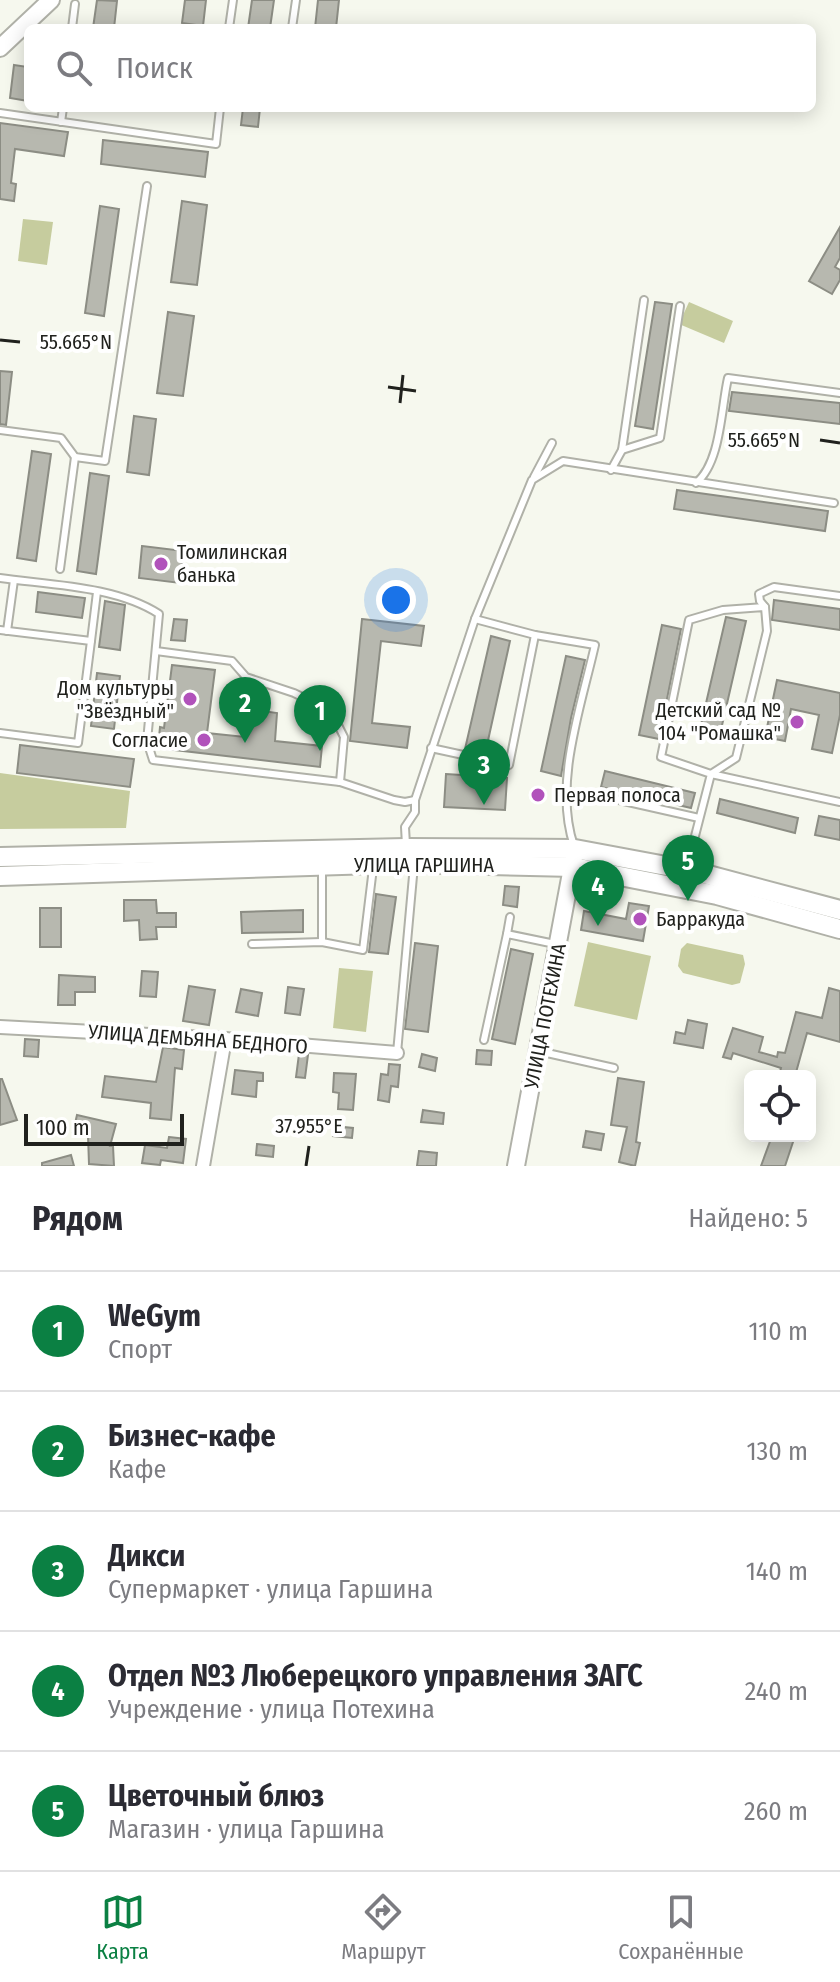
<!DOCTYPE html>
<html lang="ru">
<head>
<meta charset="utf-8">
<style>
  :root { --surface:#fff; --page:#f2f2f3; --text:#2b2b33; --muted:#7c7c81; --line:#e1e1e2; --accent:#0b8043 }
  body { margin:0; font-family:"Fira Sans Condensed",sans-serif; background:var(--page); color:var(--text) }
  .controls { position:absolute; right:24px; bottom:24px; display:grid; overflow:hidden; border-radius:12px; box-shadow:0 4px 20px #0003 }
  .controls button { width:72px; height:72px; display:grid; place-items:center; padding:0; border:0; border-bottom:2px solid var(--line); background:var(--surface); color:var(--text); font:40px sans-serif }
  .scale { position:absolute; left:24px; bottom:20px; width:160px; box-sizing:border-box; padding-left:8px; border:4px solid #20211d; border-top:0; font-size:22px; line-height:28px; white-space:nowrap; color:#20211d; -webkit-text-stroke:6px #fff; paint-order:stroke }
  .you { position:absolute; left:396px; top:600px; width:28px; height:28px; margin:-20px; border:6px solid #fff; border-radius:50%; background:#1a73e8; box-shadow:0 0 0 12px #1a73e833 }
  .badge { display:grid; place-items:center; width:52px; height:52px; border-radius:50%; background:var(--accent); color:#fff; font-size:26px; font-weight:700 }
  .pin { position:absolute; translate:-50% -66px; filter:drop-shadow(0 2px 4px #0008) }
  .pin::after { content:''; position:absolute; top:42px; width:28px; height:24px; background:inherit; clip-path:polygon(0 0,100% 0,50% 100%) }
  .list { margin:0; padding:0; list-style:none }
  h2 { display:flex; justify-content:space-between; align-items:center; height:104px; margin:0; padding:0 32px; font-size:34px }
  h2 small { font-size:26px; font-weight:400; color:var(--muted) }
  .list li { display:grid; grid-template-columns:52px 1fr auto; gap:24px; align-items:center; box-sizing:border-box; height:120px; padding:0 32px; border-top:2px solid var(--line) }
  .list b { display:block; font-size:30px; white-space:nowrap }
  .list p { margin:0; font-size:26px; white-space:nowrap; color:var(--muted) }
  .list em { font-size:26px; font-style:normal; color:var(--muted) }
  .icon { flex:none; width:44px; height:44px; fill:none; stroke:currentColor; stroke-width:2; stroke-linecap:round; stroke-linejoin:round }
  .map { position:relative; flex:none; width:840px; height:1166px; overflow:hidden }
  .search { position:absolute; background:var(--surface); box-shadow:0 4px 20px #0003; left:24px; right:24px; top:24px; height:88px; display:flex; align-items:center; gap:20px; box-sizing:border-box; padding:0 28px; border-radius:12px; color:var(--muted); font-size:30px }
  .sheet { height:704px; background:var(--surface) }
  nav { display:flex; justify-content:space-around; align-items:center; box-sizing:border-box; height:112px; border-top:2px solid var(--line); background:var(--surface); font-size:22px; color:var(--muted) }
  nav a { display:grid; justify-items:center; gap:4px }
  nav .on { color:var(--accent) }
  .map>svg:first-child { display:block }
  .green { fill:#c6cc9e }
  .building { fill:#b7b8af; stroke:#8c8d84; stroke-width:2 }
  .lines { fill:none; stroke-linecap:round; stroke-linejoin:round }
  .lane-casing { stroke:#b0b1a8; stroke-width:10 }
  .street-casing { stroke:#b0b1a8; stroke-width:16 }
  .secondary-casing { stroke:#b0b1a8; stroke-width:20 }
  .primary-casing { stroke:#b0b1a8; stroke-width:22 }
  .lane { stroke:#fff; stroke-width:6 }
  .street { stroke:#fff; stroke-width:12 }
  .secondary { stroke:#fff; stroke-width:16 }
  .primary { stroke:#fff; stroke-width:18 }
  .ticks { fill:none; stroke:#20211d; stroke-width:3 }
  .poi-dot { fill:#b152bb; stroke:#fff; stroke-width:3 }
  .labels { text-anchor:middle; stroke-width:8; stroke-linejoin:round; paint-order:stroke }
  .poi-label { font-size:20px; fill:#20211d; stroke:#fff; text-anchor:start }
  .street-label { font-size:20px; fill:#20211d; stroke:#fff }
  .ticks-label { font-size:20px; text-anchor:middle; fill:#20211d; stroke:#fff; stroke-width:8; stroke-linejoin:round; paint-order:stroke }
</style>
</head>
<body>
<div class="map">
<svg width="840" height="1166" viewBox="0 0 840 1166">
  <rect width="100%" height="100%" fill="#f6f8ee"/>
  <g class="green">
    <path d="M23,219L53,222L47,265L18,261Z"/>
    <path d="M689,302L733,321L724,343L679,324Z"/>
    <path d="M0,773L130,791L126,828L0,829Z"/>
    <path d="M588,942L651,956L637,1020L574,1006Z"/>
    <path d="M687,943L743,955L745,964L740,983L732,985L683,973L678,966L681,949Z"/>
    <path d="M339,968L373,971L366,1032L333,1028Z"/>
  </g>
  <g class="building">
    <path d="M97,0L117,1L114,28H93Z"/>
    <path d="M185,0H206L203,26L182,23Z"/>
    <path d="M252,0H274L270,28H248Z"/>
    <path d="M318,0H339L336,28H315Z"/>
    <path d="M14,65L28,67V101L10,98Z"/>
    <path d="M243,108H260L258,127L241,125Z"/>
    <path d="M0,123L68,132L64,156L15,149L11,183L16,184L14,201L0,199Z"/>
    <path d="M103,140L208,152L205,177L101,164Z"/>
    <path d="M182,201L207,205L197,285L171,282Z"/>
    <path d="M100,206L119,209L104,316L85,313Z"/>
    <path d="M840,227V258L835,267L840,270V280L832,294L809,281Z"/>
    <path d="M655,302L672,304L653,429L635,426Z"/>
    <path d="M168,312L194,316L183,396L157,393Z"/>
    <path d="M0,371L12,372L6,425L0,424Z"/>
    <path d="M732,392L840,403V424L729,411Z"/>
    <path d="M134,416L156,419L149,475L127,472Z"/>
    <path d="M32,451L51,454L36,561L17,558Z"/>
    <path d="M90,473L109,476L96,574L77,571Z"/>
    <path d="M677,490L828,511L825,531L674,509Z"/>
    <path d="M142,546L184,551L180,583L139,578Z"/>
    <path d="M38,592L85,598L82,618L36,612Z"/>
    <path d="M774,600L840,609V630L772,620Z"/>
    <path d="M105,601L125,605L120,650L99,647Z"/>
    <path d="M726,617L746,621L720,734L700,729Z"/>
    <path d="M174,619L187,620L185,641L171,640Z"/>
    <path d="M362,619L424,626L421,646L381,641L372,723L410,727L407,748L350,741Z"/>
    <path d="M662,625L681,629L659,739L639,735Z"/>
    <path d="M491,636L510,641L485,754L465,749Z"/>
    <path d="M566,656L585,660L571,718L561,776L541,771Z"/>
    <path d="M172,665L215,670L207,733L245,737L248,709L277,713L275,741L322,746L320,767L158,748L160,727L164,728Z"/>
    <path d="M97,673L120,676L114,729L91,726Z"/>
    <path d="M777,680L840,693V715L832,753L812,749L819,715L791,709L785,741L765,737Z"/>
    <path d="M20,745L134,759L130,787L17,773Z"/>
    <path d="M605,771L695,793L691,808L601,787Z"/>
    <path d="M446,774L507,778L505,810L444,807Z"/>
    <path d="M720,799L798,818L795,833L717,813Z"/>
    <path d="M819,816L840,820V840L815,835Z"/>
    <path d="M505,886L519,887L517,907L503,905Z"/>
    <path d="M376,894L396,897L388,954L369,952Z"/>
    <path d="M124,900H156L157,913H176V927H156L157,939L140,940L139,920L124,921Z"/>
    <path d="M629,903L649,906L643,941L581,930L584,911L626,919Z"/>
    <rect x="40" y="908" width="21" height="39"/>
    <path d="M303,910V932L242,933L241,912Z"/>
    <path d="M415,943L438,946L428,1032L405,1029Z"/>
    <path d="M511,949L533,954L515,1044L492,1039Z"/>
    <path d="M142,971L158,972L156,997L140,996Z"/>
    <path d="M59,975L95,977V992H75V1005H58Z"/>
    <path d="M189,986L215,990L209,1025L183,1021Z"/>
    <path d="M288,987L304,989L300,1015L285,1013Z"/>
    <path d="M829,988L840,991V1042L807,1033L795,1076H779L781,1068L733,1053L731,1059L723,1057L733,1028L763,1037L759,1052L777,1057L778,1052L785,1053L796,1012L822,1018Z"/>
    <path d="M241,989L262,993L258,1016L236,1012Z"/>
    <path d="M688,1020L707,1024L703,1048L674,1043L676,1032L685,1034Z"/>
    <path d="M25,1039L39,1040L38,1057L24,1056Z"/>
    <path d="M163,1047L184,1050L182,1069L175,1068L171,1120L150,1118L151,1103L102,1097L105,1076L156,1082Z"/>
    <path d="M477,1050L492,1051L491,1065L476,1064Z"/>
    <path d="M299,1054L308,1055L305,1078L296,1077Z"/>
    <path d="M422,1054L437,1058L435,1071L419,1067Z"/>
    <path d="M389,1064L400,1065L398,1087L391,1086L389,1102L378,1100L381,1074L388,1075Z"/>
    <path d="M235,1070L263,1073V1081H257L256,1097L232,1094Z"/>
    <path d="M334,1073L356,1074L353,1110L338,1109L339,1093L333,1092Z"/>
    <path d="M618,1078L644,1082L636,1142L640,1143L635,1166L619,1162L627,1127L611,1125Z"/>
    <path d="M0,1079H2L17,1120L0,1125Z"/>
    <path d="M423,1110L444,1113L443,1124L421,1122Z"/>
    <path d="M77,1115L116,1124L110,1146H113L114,1166L89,1164L88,1136L73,1132Z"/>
    <path d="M334,1126L353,1128L352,1138L333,1136Z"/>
    <path d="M586,1131L604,1134L601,1150L583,1147Z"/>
    <path d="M772,1136H795L785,1166H761Z"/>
    <path d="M169,1137L186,1139L183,1163L161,1160L160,1165L142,1163L145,1145L167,1148Z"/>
    <path d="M257,1144L274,1146L273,1157L256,1155Z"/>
    <path d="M419,1151L437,1153L436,1166H417Z"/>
    <path d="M71,1155L74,1166H42V1163Z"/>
  </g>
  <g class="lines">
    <g class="lane-casing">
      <g id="lane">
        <path d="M72,28L75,4"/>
        <path d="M229,28L233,0"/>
        <path d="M292,28L296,0"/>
        <path d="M0,113L216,144L220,108"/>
        <path d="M61,122L63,108"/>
        <path d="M0,430L61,438L75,457L105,461L147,186"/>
        <path d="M622,450L660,438L680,306"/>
        <path d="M611,470L622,450L644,300"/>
        <path d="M534,477L552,443"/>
        <path d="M696,483C721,463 721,408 728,378L840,393"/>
        <path d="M60,569L75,457"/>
        <path d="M0,578C50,585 116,586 159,614L147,741L153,760L340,782L394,800L405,802L415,800"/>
        <path d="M765,607L760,601L759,594L774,587L840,596"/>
        <path d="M475,619L535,635L595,645C581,707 553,784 574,846"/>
        <path d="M0,630L91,641L78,743L0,733"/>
        <path d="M7,631L14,580"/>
        <path d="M91,641L97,592"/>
        <path d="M156,651L232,661L246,677L294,693L331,711L344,737L340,782"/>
        <path d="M431,748L509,765L535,635"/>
        <path d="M597,795L699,818"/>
        <path d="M406,845L405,827L415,812V800L475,619L532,480L563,461L834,503"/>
        <path d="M687,867L711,774L736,758L767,631L765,607L723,610L689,620L661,757L711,774L840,802"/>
        <path d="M322,870V942"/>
        <path d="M507,934L510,917"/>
        <path d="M252,944L322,942L363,950L373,868"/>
        <path d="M484,1040L507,934L555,944"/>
        <path d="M538,1051L614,1068"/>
        <path d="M397,1053L414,865"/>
      </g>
    </g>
    <g class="street-casing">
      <g id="street">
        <path d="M0,1027L225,1039L397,1053"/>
        <path d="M203,1166L225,1039"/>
      </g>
    </g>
    <g class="secondary-casing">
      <g id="secondary">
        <path d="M0,48L51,0"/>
        <path d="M516,1166L574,857"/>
      </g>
    </g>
    <g class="primary-casing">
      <g id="primary">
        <path d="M0,857L406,848L575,849L693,871L840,910"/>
        <path d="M0,876L406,863L574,867L717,895L840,929"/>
      </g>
    </g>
    <use href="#lane" class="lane"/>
    <use href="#street" class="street"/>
    <use href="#secondary" class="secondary"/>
    <use href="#primary" class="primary"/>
  </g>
  <path class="ticks" d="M0,340L20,342M388,387L416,391M400,403L403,375M820,440L840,443M306,1166L309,1146"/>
  <g class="poi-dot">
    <circle cx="161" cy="564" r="8"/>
    <circle cx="190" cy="699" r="8"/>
    <circle cx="797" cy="722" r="8"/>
    <circle cx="204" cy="740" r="8"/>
    <circle cx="538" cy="795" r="8"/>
    <circle cx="640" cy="919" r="8"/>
  </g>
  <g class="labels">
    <g class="poi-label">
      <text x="177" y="559">Томилинская<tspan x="177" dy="23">банька</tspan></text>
      <text x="174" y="695" text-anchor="end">Дом культуры<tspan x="174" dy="23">"Звёздный"</tspan></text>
      <text x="781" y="717" text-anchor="end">Детский сад №<tspan x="781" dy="23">104 "Ромашка"</tspan></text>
      <text x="188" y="747" text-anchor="end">Согласие</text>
      <text x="554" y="802">Первая полоса</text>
      <text x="656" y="926">Барракуда</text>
    </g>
    <g class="street-label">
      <text x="424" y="872">УЛИЦА ГАРШИНА</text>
      <text transform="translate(545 1016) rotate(-79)" y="7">УЛИЦА ПОТЕХИНА</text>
      <text transform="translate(198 1039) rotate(4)" y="7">УЛИЦА ДЕМЬЯНА БЕДНОГО</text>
    </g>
  </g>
  <g class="ticks-label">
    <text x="76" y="349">55.665°N</text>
    <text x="764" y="447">55.665°N</text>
    <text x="309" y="1133">37.955°E</text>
  </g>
</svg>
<div class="controls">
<button><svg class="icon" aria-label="locate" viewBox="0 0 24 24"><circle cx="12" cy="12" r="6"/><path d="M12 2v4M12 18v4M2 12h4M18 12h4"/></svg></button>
</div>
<div class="scale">100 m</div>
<div class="you"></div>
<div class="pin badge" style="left:320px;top:751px">1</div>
<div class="pin badge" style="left:245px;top:743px">2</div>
<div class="pin badge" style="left:484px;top:805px">3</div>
<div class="pin badge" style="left:598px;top:926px">4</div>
<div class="pin badge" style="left:688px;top:901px">5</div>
<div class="search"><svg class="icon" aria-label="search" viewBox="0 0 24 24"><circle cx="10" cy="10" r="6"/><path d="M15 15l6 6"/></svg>Поиск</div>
</div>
<section class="sheet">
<h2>Рядом<small>Найдено: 5</small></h2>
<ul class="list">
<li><span class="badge">1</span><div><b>WeGym</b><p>Спорт</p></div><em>110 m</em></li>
<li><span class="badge">2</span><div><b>Бизнес-кафе</b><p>Кафе</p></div><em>130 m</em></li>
<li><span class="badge">3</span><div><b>Дикси</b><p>Супермаркет · улица Гаршина</p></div><em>140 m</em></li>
<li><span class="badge">4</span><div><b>Отдел №3 Люберецкого управления ЗАГС</b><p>Учреждение · улица Потехина</p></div><em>240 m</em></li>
<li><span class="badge">5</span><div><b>Цветочный блюз</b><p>Магазин · улица Гаршина</p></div><em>260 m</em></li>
</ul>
</section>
<nav>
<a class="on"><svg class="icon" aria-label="map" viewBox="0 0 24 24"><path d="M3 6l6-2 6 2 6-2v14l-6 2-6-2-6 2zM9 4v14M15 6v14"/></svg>Карта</a>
<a><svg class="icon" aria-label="directions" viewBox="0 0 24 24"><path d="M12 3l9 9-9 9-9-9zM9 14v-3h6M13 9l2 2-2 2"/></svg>Маршрут</a>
<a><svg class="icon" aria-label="saved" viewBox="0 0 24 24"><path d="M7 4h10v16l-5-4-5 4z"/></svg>Сохранённые</a>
</nav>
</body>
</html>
